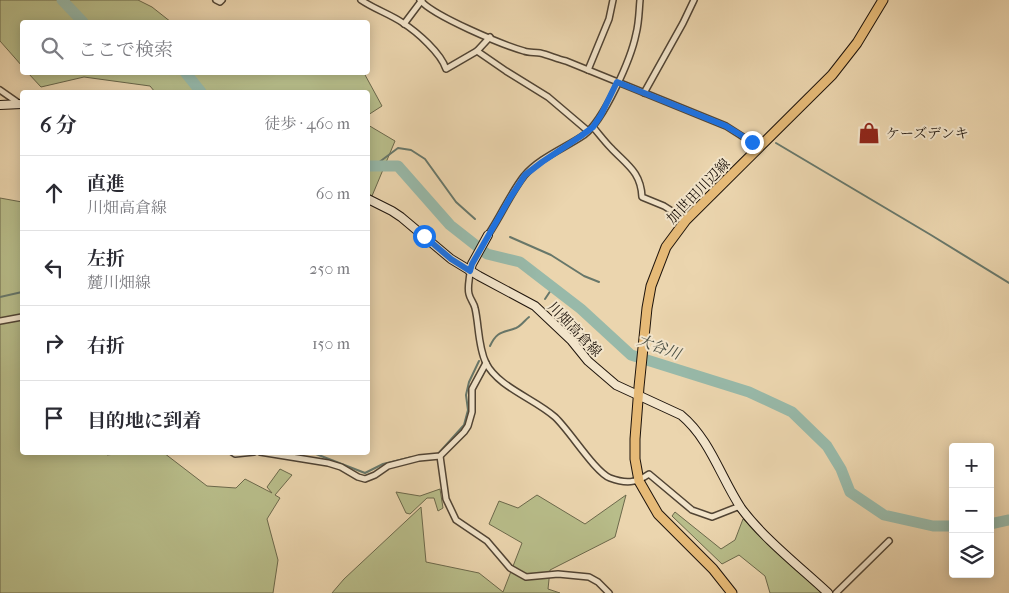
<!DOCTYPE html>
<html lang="ja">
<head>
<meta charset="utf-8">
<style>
  :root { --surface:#fff; --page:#f2f2f3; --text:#2b2b33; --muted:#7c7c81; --line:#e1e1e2 }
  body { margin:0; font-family:"IM FELL French Canon","Noto Serif JP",serif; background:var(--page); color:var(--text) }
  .controls { position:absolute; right:15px; bottom:15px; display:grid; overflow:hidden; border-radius:5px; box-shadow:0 2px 12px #0003 }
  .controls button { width:45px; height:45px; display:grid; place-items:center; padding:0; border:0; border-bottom:1px solid var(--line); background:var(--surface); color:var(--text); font:25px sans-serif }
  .stop { position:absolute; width:15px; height:15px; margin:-11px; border:4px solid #1a73e8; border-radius:50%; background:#fff }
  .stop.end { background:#1a73e8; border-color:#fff; box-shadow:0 1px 5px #0008 }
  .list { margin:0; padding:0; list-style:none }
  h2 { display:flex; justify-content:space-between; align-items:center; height:65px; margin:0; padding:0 20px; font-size:21px }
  h2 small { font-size:16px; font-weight:400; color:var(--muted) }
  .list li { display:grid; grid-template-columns:32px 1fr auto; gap:15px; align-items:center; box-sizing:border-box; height:75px; padding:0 20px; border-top:1px solid var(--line) }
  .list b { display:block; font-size:19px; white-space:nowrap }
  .list p { margin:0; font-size:16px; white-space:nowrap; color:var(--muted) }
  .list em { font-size:16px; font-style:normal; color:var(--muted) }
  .icon { flex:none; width:28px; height:28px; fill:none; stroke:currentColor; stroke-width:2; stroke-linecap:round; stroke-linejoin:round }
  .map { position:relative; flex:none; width:1009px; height:593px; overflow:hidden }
  .search { position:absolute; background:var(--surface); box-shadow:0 2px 12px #0003; left:20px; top:20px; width:350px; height:55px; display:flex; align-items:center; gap:12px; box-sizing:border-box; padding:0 18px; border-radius:5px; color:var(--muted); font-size:19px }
  .panel { position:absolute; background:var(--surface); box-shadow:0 2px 12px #0003; left:20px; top:90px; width:350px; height:365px; border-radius:5px }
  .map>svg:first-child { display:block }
  .green { fill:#b8bd8a; stroke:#6b684b }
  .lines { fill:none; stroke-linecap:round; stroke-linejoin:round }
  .stream { stroke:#67776a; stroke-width:2 }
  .river { stroke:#98b9a9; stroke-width:11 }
  .street-casing { stroke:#514434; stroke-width:8 }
  .secondary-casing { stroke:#1e140c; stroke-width:10 }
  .primary-casing { stroke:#1e140c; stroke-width:11 }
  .street { stroke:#f2e4ca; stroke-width:5 }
  .secondary { stroke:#f2e4ca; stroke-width:8 }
  .primary { stroke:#e6ba77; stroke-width:9 }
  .route { stroke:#1a73e8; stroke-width:6 }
  .labels { text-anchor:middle; stroke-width:4; stroke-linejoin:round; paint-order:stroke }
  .poi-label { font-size:14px; fill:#1e140c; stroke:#f2e4ca; text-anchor:start }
  .street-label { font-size:14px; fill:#1e140c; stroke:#f2e4ca }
  .water-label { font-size:15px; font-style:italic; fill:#494e43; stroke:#f2e4ca }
</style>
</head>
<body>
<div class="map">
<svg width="1009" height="593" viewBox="0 0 1009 593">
  <rect width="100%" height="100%" fill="#ebd5ae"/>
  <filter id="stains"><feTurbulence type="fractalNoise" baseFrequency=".004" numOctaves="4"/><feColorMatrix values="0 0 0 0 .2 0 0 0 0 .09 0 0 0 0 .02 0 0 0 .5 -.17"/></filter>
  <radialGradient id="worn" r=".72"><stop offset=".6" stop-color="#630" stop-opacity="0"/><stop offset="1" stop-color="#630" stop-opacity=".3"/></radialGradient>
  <g class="green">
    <path d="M0,0H138L152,7L171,22H22V66L0,41Z"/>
    <path d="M28,73H364L382,106L368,115V92H155L150,86L84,77L41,87Z"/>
    <path d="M368,125L395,141L372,196L368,194Z"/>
    <path d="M0,198L22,202V452H104L107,455L130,452L164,453L207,486L236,488L245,479L272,493L267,487L280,469L292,475L275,495L280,498L267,519L278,560L273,593H0Z"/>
    <path d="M440,489L443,508L438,511L434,498H427L410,514L406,513L396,492L420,496Z"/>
    <path d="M537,495L585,524L626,495L615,537L550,570L548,589L560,593H332L344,579L421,507L426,562L479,573L503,592L522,543L489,524L499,501L518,508Z"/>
    <path d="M675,512L721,549L735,540L743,519L825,593H770L765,576L739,555L722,564L672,516Z"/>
  </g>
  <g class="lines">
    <g class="stream">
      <path d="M776,143L931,235L1009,283"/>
      <path d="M374,166L398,148L411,150L425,159L456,202L475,219"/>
      <path d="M510,237L551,255L584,276L599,282"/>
      <path d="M0,297L22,292"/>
      <path d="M545,299L553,287"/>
      <path d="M490,346C497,331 502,333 516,328C521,326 525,320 529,317"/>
      <path d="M298,452L316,454L365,473L383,464L412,457"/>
      <path d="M437,455L464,425L468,410L466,395L469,382L479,361"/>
    </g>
    <g class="river">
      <path d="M62,0L83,22"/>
      <path d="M185,72L201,92"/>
      <path d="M368,166H398L450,225L487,254L520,262L581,309L631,355L749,392L792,412L827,446L841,469L850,492L884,515L933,526H953"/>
      <path d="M990,524L1009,520"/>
    </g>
    <g class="street-casing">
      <g id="street">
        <path d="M216,0L220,2L222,0"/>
        <path d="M361,0C374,9 390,14 403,23C417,32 441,53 446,69L477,51L490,37"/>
        <path d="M420,0C433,16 503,45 524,51C529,53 535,52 540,53C549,55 557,59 566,61L726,126L759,147"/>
        <path d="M404,24L422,0"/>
        <path d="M477,51L506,71L548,97L588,131"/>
        <path d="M588,70L609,19L613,0"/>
        <path d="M0,90L20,104"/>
        <path d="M644,93L683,23L694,0"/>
        <path d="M593,127C599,134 605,142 611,148C627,165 641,172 642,197L664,206L686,220"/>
        <path d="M488,235C501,216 510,194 524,176C539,158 565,148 584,135C604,120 631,59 636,34C639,23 639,11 640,0"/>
        <path d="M470,271C470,278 467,287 469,294C470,299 474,303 475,308C479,325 478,347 486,363C498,387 535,399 555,417C570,431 595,472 610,478C626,484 636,483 649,474L692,510L712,517L740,506"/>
        <path d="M0,321L22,317"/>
        <path d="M232,452L235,454L254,452"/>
        <path d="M260,452L328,463L341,467L358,477L365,479L375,475L388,466L419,458L440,456L464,432L468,426L472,412V389L486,363"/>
        <path d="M440,456L446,499L456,520L487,541L510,568L526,577L558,574L589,577L598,582L609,593"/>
        <path d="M836,593L889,541"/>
      </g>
    </g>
    <g class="secondary-casing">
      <g id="secondary">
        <path d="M0,105L22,104"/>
        <path d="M368,199L392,211L401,217L451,259L479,276L535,306L571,340L588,361L616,385L681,415C710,439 721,478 741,508C763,538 800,567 828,593"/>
        <path d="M470,271L472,264L488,235"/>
      </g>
    </g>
    <g class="primary-casing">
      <path id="primary" d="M732,593L713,569L658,514L639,481L635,459V439L639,387L647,308L651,286L666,247L686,220L832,75L857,43L883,0"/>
    </g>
    <use href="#street" class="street"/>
    <use href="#secondary" class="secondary"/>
    <use href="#primary" class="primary"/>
  </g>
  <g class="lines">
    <path class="route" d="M424,236L451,259L470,271L472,264L510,198L525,175L542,162L581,136L593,127L601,115L617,82L726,126L752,142"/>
  </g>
  <defs>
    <g id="shop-bare" transform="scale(1.725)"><path d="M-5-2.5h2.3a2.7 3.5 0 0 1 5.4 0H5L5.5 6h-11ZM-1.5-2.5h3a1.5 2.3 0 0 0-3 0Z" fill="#8f2418" stroke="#f2e4ca" stroke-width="2.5" paint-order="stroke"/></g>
  </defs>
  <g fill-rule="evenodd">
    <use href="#shop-bare" x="869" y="133"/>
  </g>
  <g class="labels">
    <g class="poi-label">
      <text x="886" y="138">ケーズデンキ</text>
    </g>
    <g class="street-label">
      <text transform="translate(698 191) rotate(-46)" y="5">加世田川辺線</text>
      <text transform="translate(575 329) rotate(46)" y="5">川畑高倉線</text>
    </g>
    <g class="water-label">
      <text transform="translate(659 347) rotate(20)" y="5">大谷川</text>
    </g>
  </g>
  <rect width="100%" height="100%" filter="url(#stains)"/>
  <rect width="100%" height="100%" fill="url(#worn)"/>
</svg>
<div class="controls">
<button>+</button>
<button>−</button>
<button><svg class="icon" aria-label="layers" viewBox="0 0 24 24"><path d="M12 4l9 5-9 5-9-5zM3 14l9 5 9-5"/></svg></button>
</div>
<div class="stop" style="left:424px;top:236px"></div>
<div class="stop end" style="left:752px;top:142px"></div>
<div class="search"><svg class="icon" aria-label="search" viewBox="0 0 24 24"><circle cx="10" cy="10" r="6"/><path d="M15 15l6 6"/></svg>ここで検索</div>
<section class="panel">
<h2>6 分<small>徒歩 · 460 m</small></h2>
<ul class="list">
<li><svg class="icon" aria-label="ahead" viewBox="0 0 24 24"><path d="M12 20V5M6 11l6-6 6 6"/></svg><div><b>直進</b><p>川畑高倉線</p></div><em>60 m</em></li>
<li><svg class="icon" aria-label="left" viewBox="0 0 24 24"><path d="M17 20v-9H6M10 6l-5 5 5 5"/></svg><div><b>左折</b><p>麓川畑線</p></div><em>250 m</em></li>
<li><svg class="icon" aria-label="right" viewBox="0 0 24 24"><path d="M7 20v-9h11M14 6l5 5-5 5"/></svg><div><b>右折</b></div><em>150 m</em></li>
<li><svg class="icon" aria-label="arrive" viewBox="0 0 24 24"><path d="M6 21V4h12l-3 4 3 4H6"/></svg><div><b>目的地に到着</b></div></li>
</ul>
</section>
</div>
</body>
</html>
